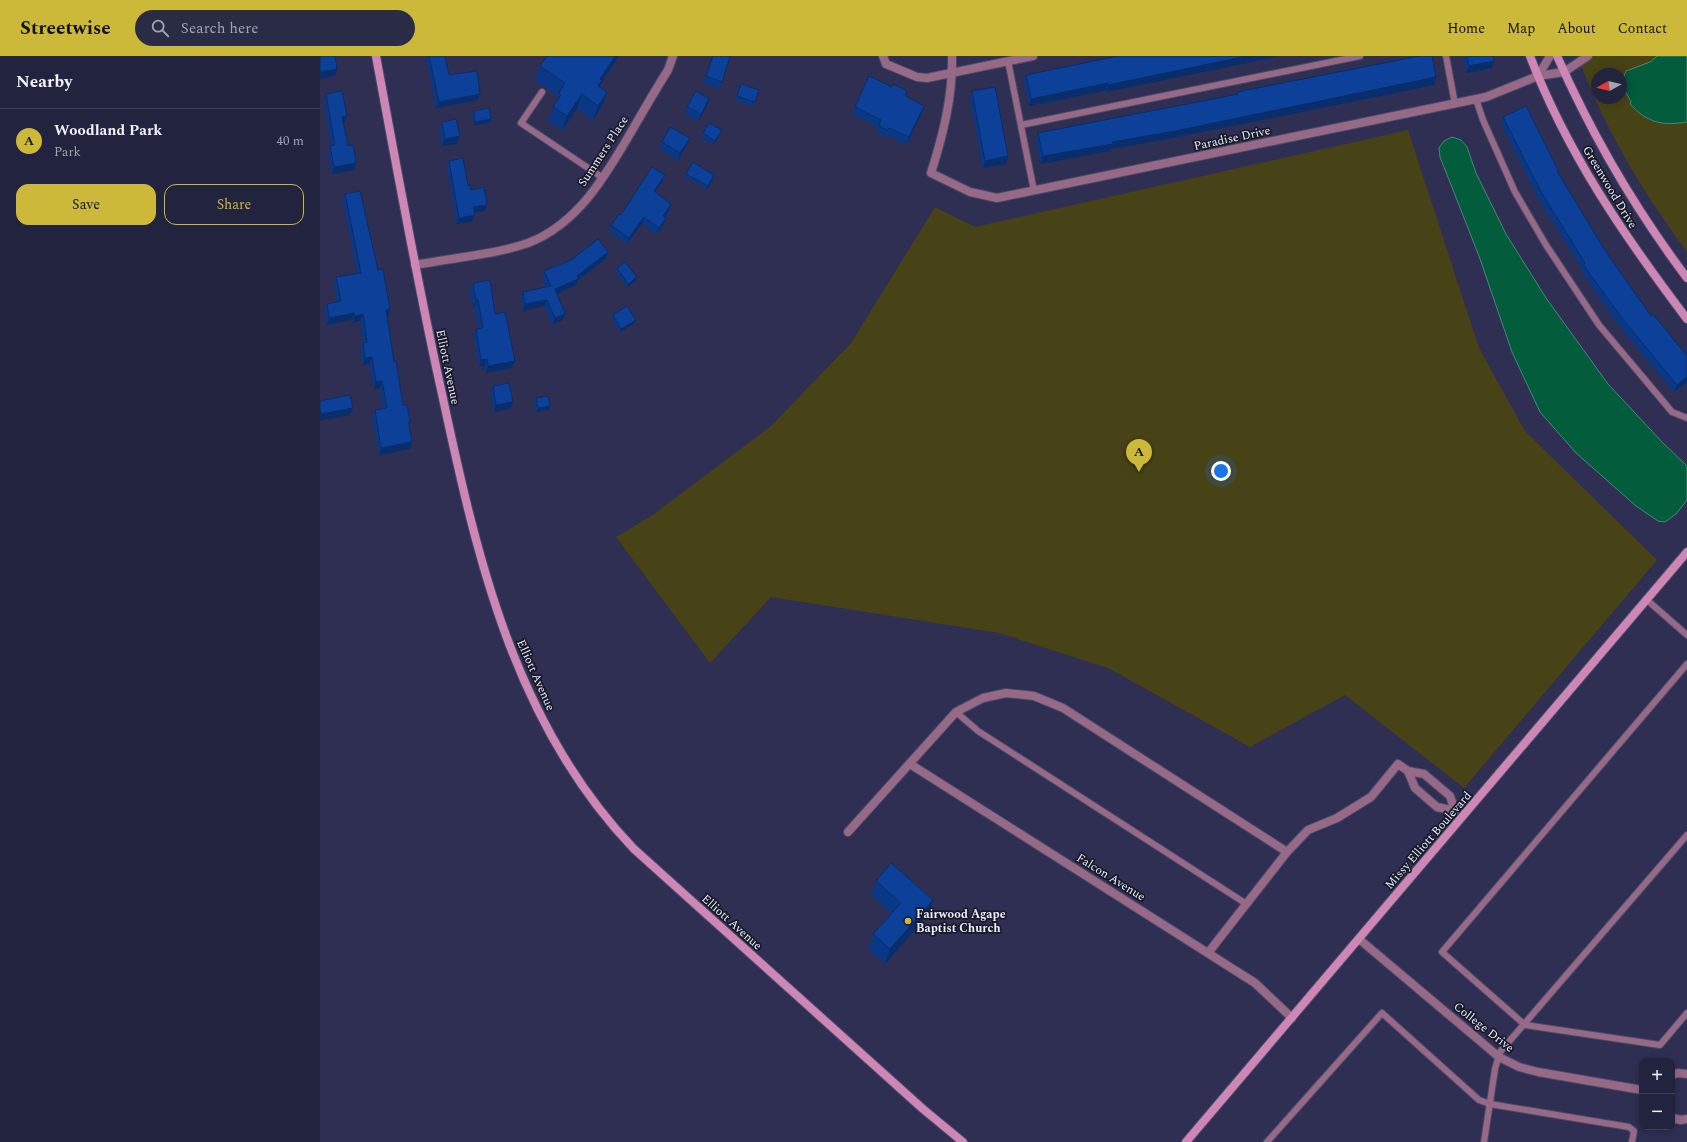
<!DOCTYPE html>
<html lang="en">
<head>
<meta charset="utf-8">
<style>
  :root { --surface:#22233e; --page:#2a2b45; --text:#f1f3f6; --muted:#a2a4b0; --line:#3f4058; --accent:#ccb939 }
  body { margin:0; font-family:Spectral,serif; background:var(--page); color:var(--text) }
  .controls { position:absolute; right:12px; bottom:12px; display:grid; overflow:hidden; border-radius:8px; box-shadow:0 2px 10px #0003 }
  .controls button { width:36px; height:36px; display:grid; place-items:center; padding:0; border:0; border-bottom:1px solid var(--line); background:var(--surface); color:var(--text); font:20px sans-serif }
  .compass { position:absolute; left:1271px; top:12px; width:36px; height:36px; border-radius:50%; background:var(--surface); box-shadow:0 2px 10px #0003; rotate:262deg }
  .you { position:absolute; left:901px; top:415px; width:14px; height:14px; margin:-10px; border:3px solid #fff; border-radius:50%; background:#1a73e8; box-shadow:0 0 0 6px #1a73e833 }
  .badge { display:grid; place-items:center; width:26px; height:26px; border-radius:50%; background:var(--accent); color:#111; font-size:13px; font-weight:700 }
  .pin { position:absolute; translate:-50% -33px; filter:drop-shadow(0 1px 2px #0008) }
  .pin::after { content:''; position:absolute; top:21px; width:14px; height:12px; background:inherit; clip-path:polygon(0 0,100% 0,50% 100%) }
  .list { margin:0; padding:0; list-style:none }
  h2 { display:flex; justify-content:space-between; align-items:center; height:52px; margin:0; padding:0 16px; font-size:17px }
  h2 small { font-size:13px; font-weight:400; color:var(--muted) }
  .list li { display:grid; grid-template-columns:26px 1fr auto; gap:12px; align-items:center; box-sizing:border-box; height:64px; padding:0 16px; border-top:1px solid var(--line) }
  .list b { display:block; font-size:15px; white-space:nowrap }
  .list p { margin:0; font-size:13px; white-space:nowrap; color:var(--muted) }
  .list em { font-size:13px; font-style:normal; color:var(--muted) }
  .actions { display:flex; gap:8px; padding:12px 16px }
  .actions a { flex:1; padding:9px 0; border:1px solid var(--accent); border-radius:12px; text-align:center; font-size:14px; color:var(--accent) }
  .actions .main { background:var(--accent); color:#111 }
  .icon { flex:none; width:22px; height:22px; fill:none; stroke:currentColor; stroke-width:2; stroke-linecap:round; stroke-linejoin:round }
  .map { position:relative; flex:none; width:1367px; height:1086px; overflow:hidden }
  header { display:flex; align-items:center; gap:24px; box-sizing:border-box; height:56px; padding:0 20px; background:var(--accent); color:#111 }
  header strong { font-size:19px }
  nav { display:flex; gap:22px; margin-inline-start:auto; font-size:14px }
  .search { width:280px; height:36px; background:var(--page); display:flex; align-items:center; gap:10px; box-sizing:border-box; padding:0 14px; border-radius:22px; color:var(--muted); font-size:15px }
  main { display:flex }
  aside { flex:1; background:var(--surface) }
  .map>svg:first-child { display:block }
  .green { fill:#484217; fill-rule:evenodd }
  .water { fill:#035c3c; stroke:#498876 }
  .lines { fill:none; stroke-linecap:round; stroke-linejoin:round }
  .lane-casing { stroke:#494a6a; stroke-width:8 }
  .street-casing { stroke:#494a6a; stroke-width:10 }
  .secondary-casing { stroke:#494a6a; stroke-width:10 }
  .lane { stroke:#966986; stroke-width:6 }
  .street { stroke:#966986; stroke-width:8 }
  .secondary { stroke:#ce87b5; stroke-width:8 }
  .wall { fill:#0b3884 }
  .shaded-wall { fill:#092e6b }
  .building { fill:#0d4199; stroke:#092e6b }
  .poi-dot { fill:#ccb939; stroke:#181929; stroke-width:1.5 }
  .labels { text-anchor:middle; stroke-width:3.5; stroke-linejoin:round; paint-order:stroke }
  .street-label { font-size:12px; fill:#eceefc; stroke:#181929 }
  .poi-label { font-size:12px; font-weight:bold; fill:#eceefc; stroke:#181929; text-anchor:start }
</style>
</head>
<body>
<header>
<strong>Streetwise</strong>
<div class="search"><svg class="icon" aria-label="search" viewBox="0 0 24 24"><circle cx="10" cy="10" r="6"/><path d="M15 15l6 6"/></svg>Search here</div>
<nav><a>Home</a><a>Map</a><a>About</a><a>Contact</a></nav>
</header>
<main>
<aside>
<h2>Nearby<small></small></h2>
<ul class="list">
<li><span class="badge">A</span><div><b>Woodland Park</b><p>Park</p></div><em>40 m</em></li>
</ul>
<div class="actions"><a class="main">Save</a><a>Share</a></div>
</aside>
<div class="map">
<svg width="1367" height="1086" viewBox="0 0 1367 1086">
  <rect width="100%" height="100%" fill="#2e2f52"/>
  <g class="green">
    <path d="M1257,0H1367V196C1336,154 1307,109 1284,62C1274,42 1266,21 1257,0ZM1277,18H1301V42H1277Z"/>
    <path d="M1088,74L1159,292L1205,375L1337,504L1144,732L1025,639L930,691L788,612L679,577L451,541L390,607L296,481L334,458L450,371L531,287L615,151L655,171Z"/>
  </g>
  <g class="water">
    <path d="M1337,0H1367V66C1343,70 1327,67 1310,48L1311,46C1308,39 1303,34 1301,27L1306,15L1330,6Z"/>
    <path d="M1132,81L1141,84L1147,91L1156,117L1186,178L1226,242L1288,328L1343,387L1367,410V444L1356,458L1345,466L1338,465L1316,450L1256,397L1220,356L1192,296L1159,200L1120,101L1119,92L1124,85Z"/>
  </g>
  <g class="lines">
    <g class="lane-casing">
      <g id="lane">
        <path d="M1126,0L1135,48"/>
        <path d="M688,5L714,135"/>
        <path d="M222,36L201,67L283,122"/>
        <path d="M1156,43L1163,64L1195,136L1226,189L1279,269L1352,356L1367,362"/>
        <path d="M701,69L1040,0"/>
        <path d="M1327,544L1367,579"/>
        <path d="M1367,608L1122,896L1205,969L1340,989L1367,957"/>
        <path d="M636,656L658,675L925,847"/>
        <path d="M947,1086L1062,957L1159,1044L1170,1048L1309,1071L1314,1075L1312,1086"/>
        <path d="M1164,1086L1175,1013L1180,996L1367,779"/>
      </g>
    </g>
    <g class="street-casing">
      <g id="street">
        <path d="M563,0L566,8L597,21L607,22L713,0"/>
        <path d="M632,0C633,40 623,79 611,117L650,136L677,142L1166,41L1218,20L1244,16L1268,0"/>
        <path d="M1218,20L1230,0"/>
        <path d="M95,209C131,202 173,199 208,187C259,168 288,116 314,71C325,52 336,33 348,14L353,0"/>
        <path d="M590,708L935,927L972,962"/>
        <path d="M528,776L636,656L663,642L686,637L714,640L743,652L967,796"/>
        <path d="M1039,883L1179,1001L1199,1011L1218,1016L1322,1034"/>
        <path d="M888,897L967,796L988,774L1017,762L1051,741L1078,708L1088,715L1095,732L1117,751L1135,755L1130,740L1104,718L1088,715"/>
        <path d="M1352,1019L1358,1017L1367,1018"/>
        <path d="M1352,1062L1361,1064L1367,1063"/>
      </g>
    </g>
    <g class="secondary-casing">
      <g id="secondary">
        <path d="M56,0C77,113 97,226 122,338C157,501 194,668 314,793L603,1053L643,1086"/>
        <path d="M1210,0C1247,97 1305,181 1367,263"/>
        <path d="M1237,0C1272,79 1315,153 1367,222"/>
        <path d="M866,1086L1367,496"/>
      </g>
    </g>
    <use href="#lane" class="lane"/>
    <use href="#street" class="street"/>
    <use href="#secondary" class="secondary"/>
  </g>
  <g class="wall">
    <path d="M106,0H125L129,19L160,38L158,44L116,52Z"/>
    <path d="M227,0H299L280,29V31L287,36L282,50L273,64L257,53L242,74L228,65L238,40L215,24L220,10Z"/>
    <path d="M393,0L402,26L399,33L383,27Z"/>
    <path d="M960,0L786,36L785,35L709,50L704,26L706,19Z"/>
    <path d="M1143,0H1173L1172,12L1146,17Z"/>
    <path d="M1116,21L1114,29L852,82L791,93L790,95L720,108L716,84L718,77L916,39L917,36Z"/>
    <path d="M421,28L439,34L433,50L415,44Z"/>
    <path d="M572,31L587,35L585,40L604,50L602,57L586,89L567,79L566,81L556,77L558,71L532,58L535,51Z"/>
    <path d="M652,35L686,108L663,112L650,43Z"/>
    <path d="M6,38L24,67L28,90L36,107L34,114L12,118L8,97L10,90H11L4,45Z"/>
    <path d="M389,43L387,50L378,65L365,58L367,51Z"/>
    <path d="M154,55L171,63L169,67L154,69L152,58Z"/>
    <path d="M1183,61L1238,114L1237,116L1284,193L1331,260L1367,300V326L1354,336L1298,269L1261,215L1262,213L1218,142L1181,68Z"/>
    <path d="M122,66L137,88L122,90L119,73Z"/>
    <path d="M383,77L400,78L394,89L381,81Z"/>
    <path d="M370,82L367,89L358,104L339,93L342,86Z"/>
    <path d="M129,105L151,134L167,149L164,155L154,157L155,159L152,166L137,168L127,111Z"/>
    <path d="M366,118L393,123L387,133L365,121Z"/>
    <path d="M345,119L342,126L335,136L349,155L344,161L343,169L336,178L322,167L307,188L289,176L291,169L301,159Z"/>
    <path d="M25,138L58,214L70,253L68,260L67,261L74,306L83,349L89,369L92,386L90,393L59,399L52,361L55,354L63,353L60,332L54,333L49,308L43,309L40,294L43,287L40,265L32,267V264L7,269L4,255L7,248L17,246L14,228L16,221L37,217L23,145Z"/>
    <path d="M288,196L286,203L258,224L256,229L237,238L245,258L243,264L232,269L224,250L203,255L201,243L203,236L226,231L222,221L224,215Z"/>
    <path d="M297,212L316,225L307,231L296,216Z"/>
    <path d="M153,227L175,258L195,305L192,312L166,317L164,310L159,311L154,281L156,273H159L155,251L153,252L150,234Z"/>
    <path d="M293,259L316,264L314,267L300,276L292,263Z"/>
    <path d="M173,330L190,353L174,356L170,337Z"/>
    <path d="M216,342L230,350L229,354L216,356L214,345Z"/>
    <path d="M556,825L608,859L565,908L548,893L553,878L571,858L551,839Z"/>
  </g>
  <g class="shaded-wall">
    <path d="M295,0H299L280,29L277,39L280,23Z"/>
    <path d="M927,0H960L786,36L788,29Z"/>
    <path d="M1174,5L1172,12L1146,17L1149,10Z"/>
    <path d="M17,13L15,20L0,23V16Z"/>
    <path d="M1116,21L1114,29L852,82L791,93L790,95L720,108L723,100Z"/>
    <path d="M788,27L785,35L709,50L711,43Z"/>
    <path d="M287,36L282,50L273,64L278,50Z"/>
    <path d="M160,38L158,44L116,52L119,46Z"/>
    <path d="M262,38L257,53L242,74L247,60Z"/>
    <path d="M389,43L387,50L378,65L381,58Z"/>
    <path d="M604,50L602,57L586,89L589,81Z"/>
    <path d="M27,60L24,67L20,68L22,61Z"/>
    <path d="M171,63L169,67L154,69L155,66Z"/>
    <path d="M402,74L400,78L394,89L395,85Z"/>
    <path d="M140,80L137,88L122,90L125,83Z"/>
    <path d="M370,82L367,89L358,104L360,97Z"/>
    <path d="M688,100L686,108L663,112L665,105Z"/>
    <path d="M36,107L34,114L12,118L14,111Z"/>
    <path d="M345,119L342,126L331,142L334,135Z"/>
    <path d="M394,119L393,123L387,133L388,130Z"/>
    <path d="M351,148L349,155L340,167L343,160Z"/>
    <path d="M167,149L164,155L151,157L153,151Z"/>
    <path d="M155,159L152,166L137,168L139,162Z"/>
    <path d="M324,161L322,167L307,188L309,182Z"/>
    <path d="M346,162L343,169L336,178L339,172Z"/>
    <path d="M288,196L286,203L258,224L256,229L233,240L235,233L257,220Z"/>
    <path d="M317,221L316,225L307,231L308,228Z"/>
    <path d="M156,244H158L155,251L153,252Z"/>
    <path d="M227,244L224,250L203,255L205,248Z"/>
    <path d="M70,253L68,260L63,261L66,254Z"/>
    <path d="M34,257L32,264L7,269L9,262Z"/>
    <path d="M43,258L40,265L32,267L35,260Z"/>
    <path d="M245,258L243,264L232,269L235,262Z"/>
    <path d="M316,264L314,267L300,276L301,273Z"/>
    <path d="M52,301L49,308L43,309L45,302Z"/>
    <path d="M167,303L164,310L159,311L161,304Z"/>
    <path d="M195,305L192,312L166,317L168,310Z"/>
    <path d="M1367,321V326L1354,336L1357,329Z"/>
    <path d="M62,325L60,332L54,333L56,326Z"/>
    <path d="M193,346L190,353L174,356L176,349Z"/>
    <path d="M230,350L229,354L216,356L218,352Z"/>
    <path d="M33,352L30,359L0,365V361L1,358Z"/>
    <path d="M92,386L90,393L59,399L61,392Z"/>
    <path d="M613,844L608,859L565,908L570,893Z"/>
  </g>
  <g class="building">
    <path d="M0,0H15L17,13L0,16Z"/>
    <path d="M109,0H125L129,19L157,15L160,38L119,46Z"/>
    <path d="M227,0H295L280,23L282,24L278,30L287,36L278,50L262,38L247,60L233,51L241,39L239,37L245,27L220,10Z"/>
    <path d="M393,0H410L402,26L386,20Z"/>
    <path d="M798,0H927L788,29V27L711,43L706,19Z"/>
    <path d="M1099,0H1112L1116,21L855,75L792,86L793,88L723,100L718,77L918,38L917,36Z"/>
    <path d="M1147,0H1173L1174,5L1149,10Z"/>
    <path d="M549,20L572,31L573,28L587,35L585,40L604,50L589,81L569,72L568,74L559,70L561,64L535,51Z"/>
    <path d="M421,28L439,34L435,46L417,40Z"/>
    <path d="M675,31L688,100L665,105L652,35Z"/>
    <path d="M22,35L27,60L22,61L28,90L33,89L36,107L14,111L10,90L15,89L6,38Z"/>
    <path d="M376,35L389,43L381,58L367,51Z"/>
    <path d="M1206,50L1238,114L1237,115L1284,193L1331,260L1333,258L1367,300V321L1357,329L1301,261L1263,208L1265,207L1220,134L1183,61Z"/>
    <path d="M169,52L171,63L155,66L154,55Z"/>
    <path d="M136,63L140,80L125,83L122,66Z"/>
    <path d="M389,67L402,74L395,85L383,77Z"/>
    <path d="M350,71L370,82L360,97L342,86Z"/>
    <path d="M143,102L148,130L150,129L151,134L164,131L167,149L153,151L155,159L139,162L129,105Z"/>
    <path d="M373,106L394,119L388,130L366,118Z"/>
    <path d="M332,111L345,119L334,135L351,148L343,160L346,162L339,172L324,161L309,182L291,169L299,158L301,159Z"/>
    <path d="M40,135L58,214L63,213L70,253L66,254L74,306L76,305L83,349H87L90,365L88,366L92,386L61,392L55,354L67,352L62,325L56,326L52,301L45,302L43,287L47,286L43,258L35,260L34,257L9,262L7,248L21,245L16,221L41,217L25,138Z"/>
    <path d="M278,183L288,196L257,220L258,223L235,233L245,258L235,262L227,244L205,248L203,236L231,230L224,215L251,204Z"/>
    <path d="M305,206L317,221L308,228L297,212Z"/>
    <path d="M170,224L175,258L185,256L195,305L168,310L167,303L161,304L156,273L163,272L158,244H156L153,227Z"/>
    <path d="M307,250L316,264L301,273L293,259Z"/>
    <path d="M189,327L193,346L176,349L173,330Z"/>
    <path d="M30,339L33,352L1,358L0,353V345Z"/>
    <path d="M228,340L230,350L218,352L216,342Z"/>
    <path d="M571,807L613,844L570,893L553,878L581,847L556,825Z"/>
  </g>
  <circle class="poi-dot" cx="588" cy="865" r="4"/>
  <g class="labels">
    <g class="street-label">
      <text transform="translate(912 82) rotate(-12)" y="4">Paradise Drive</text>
      <text transform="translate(283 95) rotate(-57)" y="4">Summers Place</text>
      <text transform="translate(1290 131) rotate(59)" y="4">Greenwood Drive</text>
      <text transform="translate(128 311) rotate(78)" y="4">Elliott Avenue</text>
      <text transform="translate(216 619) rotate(66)" y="4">Elliott Avenue</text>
      <text transform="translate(1108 784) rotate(-49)" y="4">Missy Elliott Boulevard</text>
      <text transform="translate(791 821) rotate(32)" y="4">Falcon Avenue</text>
      <text transform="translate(412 866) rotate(42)" y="4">Elliott Avenue</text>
      <text transform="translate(1164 971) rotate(38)" y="4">College Drive</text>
    </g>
    <g class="poi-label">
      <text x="596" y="862">Fairwood Agape<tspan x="596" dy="14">Baptist Church</tspan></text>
    </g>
  </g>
</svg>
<div class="controls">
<button>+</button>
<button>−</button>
</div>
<svg class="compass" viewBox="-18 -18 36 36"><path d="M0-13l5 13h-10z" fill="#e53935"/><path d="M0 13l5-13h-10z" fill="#a2a4b0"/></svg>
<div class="you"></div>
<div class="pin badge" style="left:819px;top:416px">A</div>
</div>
</main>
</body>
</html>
